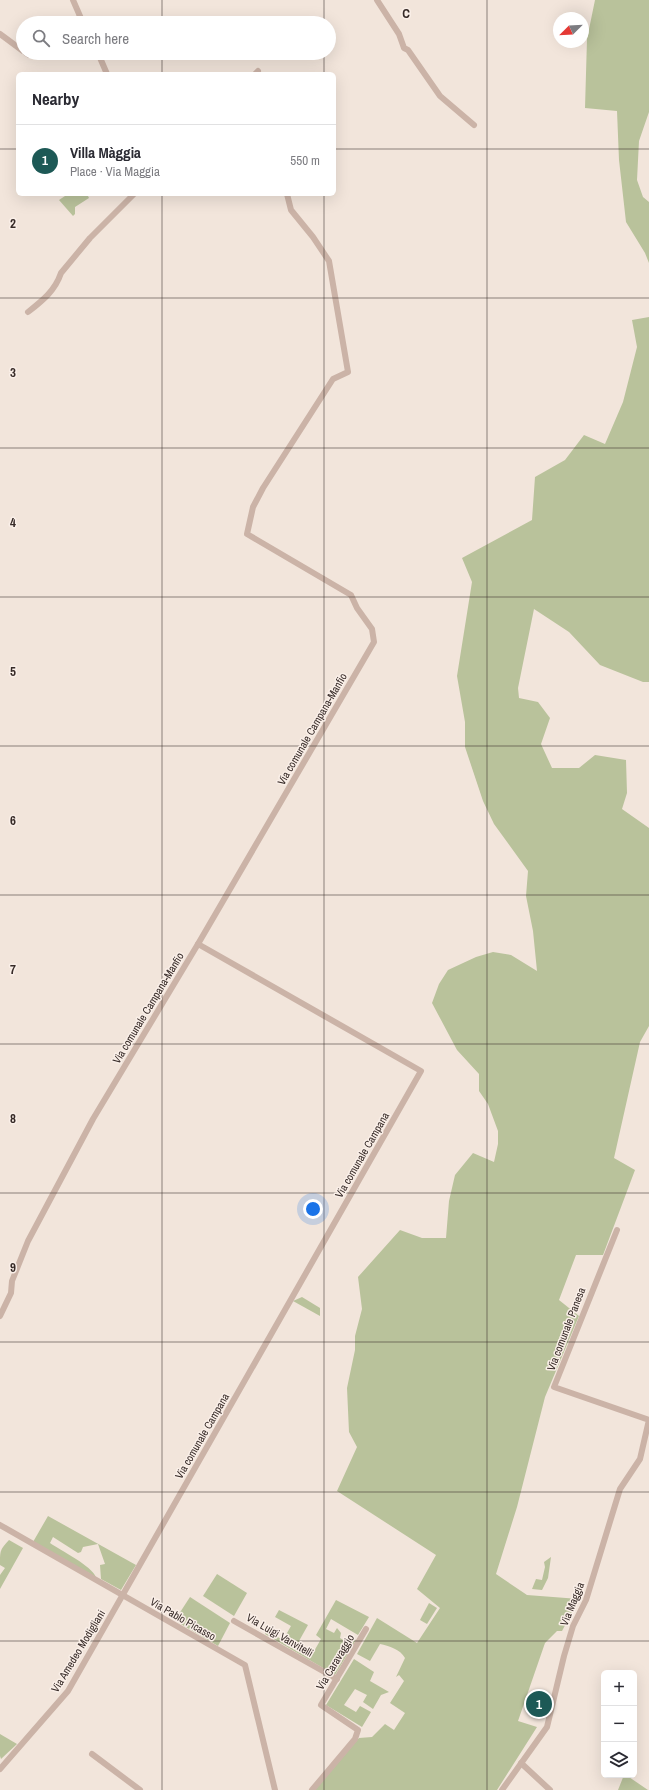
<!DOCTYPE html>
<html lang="en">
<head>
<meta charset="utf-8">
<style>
  :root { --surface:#fff; --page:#f2f2f3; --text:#2b2b33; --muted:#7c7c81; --line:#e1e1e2; --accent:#1d5956 }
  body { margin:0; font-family:"Archivo Narrow",sans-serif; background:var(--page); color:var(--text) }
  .controls { position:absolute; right:12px; bottom:12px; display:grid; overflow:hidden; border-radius:6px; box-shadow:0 4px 16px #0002 }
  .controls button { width:36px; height:36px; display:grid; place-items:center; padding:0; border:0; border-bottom:1px solid var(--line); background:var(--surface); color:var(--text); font:20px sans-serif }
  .compass { position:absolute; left:553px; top:12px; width:36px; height:36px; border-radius:50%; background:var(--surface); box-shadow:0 4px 16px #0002; rotate:246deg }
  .you { position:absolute; left:313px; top:1209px; width:14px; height:14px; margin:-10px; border:3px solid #fff; border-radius:50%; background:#1a73e8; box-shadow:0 0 0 6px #1a73e833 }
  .badge { display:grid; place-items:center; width:26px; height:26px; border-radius:50%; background:var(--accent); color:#fff; font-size:13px; font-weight:700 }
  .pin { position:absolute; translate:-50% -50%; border:2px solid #fff; box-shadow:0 1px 4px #0006 }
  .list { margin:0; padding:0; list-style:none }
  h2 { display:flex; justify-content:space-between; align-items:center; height:52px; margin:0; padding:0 16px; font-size:17px }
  h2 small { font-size:13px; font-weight:400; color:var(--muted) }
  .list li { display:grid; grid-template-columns:26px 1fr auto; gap:12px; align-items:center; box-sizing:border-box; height:72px; padding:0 16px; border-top:1px solid var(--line) }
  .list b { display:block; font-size:15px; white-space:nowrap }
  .list p { margin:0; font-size:13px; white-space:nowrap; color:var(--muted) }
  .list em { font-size:13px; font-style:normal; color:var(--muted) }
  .icon { flex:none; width:22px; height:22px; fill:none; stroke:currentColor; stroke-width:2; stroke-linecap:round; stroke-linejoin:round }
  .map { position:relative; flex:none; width:649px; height:1790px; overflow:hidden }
  .search { position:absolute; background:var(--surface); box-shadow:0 4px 16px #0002; left:16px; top:16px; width:320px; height:44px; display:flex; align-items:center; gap:10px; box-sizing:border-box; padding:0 14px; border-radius:22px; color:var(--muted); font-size:15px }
  .panel { position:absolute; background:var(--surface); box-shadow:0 4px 16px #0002; left:16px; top:72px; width:320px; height:124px; border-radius:6px }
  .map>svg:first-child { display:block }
  .green { fill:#b9c29b }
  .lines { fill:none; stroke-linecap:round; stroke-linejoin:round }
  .street { stroke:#cbb3a7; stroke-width:6 }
  .grid { fill:none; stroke:#372b28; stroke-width:1; stroke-opacity:0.55 }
  .labels { text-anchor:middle; stroke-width:3; stroke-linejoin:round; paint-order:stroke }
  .street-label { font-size:11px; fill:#372b28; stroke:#faefe8 }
  .grid-label { font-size:13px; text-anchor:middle; font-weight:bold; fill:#372b28; stroke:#faefe8; stroke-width:3; stroke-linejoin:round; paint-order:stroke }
</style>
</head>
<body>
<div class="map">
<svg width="649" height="1790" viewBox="0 0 649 1790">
  <rect width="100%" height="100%" fill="#f2e5db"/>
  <g class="green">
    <path d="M595,0H649V112L639,141L637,180L643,197L649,202V263L645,253L626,222L619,160L617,111L585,108L587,39Z"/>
    <path d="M68,194H87L89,198L75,207V214L73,216L59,200Z"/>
    <path d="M649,317V682H643L600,665L569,632L534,609L518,688L519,698L538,702L550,718L541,744L552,768H579L595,755L626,760L627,793L622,809L649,828V1026L640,1042L614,1158L635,1170L603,1255H576L559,1300L579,1316L545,1397L517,1507L496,1574L527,1595L579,1599L562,1631H557L545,1643L518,1721L537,1727L497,1790H315L359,1738L372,1737L385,1724L394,1730L405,1713L390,1703L404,1681L399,1675L396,1677L405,1658C400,1649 389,1646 380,1644L370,1661L357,1654L377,1618L417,1643L440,1608L417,1589L436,1555L337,1491L357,1447L349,1432L347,1388L355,1350V1336L362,1309L358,1277L400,1230L422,1238H446L449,1201L455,1175L473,1153L494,1162L498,1144V1131L488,1104L479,1091V1074L457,1050L432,1003L439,984L448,970L476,957L493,952L511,955L537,971L533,931L526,896L528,871L494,824L483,801L465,747V722L457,676L472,582L462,558L532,520L535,477L565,460L584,435L605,444L623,402L637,347L632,320Z"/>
    <path d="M302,1297L320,1308V1316L293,1301Z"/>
    <path d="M48,1516L136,1565L121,1590L101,1579L100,1565L105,1564L98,1544L83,1547L81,1552L78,1553L53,1537L50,1543C60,1550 92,1566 96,1577L33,1542Z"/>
    <path d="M9,1540L23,1548L0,1589V1575L5,1568L0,1565C0,1550 0,1550 9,1540Z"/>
    <path d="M551,1557L548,1578L542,1590L532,1589L536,1579L542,1580L545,1567L544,1562Z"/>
    <path d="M217,1574L247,1593L234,1616L203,1596Z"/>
    <path d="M190,1597L230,1623L218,1646L179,1623L177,1617Z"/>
    <path d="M336,1600L369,1617L358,1635L331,1619L326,1629L334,1633L337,1628L341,1633L340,1638L345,1641L350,1638L356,1640L335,1675L265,1634L267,1631L283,1640L291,1626L275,1617L279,1610L308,1625L299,1641L303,1646L301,1652L313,1653L321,1639L316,1635Z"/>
    <path d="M429,1603L437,1608L427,1624L420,1620Z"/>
    <path d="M354,1659L374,1672L370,1681L389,1692L381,1695L373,1709L363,1702L367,1695L355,1689L344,1705L356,1712L360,1706L371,1712L362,1727L326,1705Z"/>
    <path d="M0,1734L17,1744L1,1759L0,1756Z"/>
    <path d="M624,1775H626L648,1790H618Z"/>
  </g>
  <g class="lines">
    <g class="street">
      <path d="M73,0L83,23"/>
      <path d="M377,0L399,34L404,48L408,50L440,96L474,125"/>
      <path d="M72,23L80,17"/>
      <path d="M0,34L23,51"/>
      <path d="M26,53L29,55L32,53"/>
      <path d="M98,53L107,74"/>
      <path d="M255,74L258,71"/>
      <path d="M28,312C42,301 55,291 61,273L90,238L134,194"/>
      <path d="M0,1316L11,1293L12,1281L28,1241L93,1119L198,944L374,642L372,629L357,608L351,595L247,534L253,507L263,488L333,379L348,372L329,261L313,237L291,210L287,194"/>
      <path d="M0,1525L245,1665L275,1790"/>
      <path d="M234,1621L337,1679"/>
      <path d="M92,1754L140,1790"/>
      <path d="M521,1763L550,1790"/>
      <path d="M0,1769L68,1691L421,1071L198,944"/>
      <path d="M312,1790L355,1739L358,1730L321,1705L366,1629"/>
      <path d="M502,1790L547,1727L564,1656L573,1626L586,1600L620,1489L640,1459L649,1420L554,1387L617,1230"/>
    </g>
  </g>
  <path class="grid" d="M162,0V23M324,0V23M487,0V1790M162,53V74M324,53V74M0,149H18M334,149H649M162,194V1790M324,194V1790M0,298H649M0,448H649M0,597H649M0,746H649M0,895H649M0,1044H649M0,1193H649M0,1342H649M0,1492H649M0,1641H649"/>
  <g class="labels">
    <g class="street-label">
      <text transform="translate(312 729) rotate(-60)" y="4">Via comunale Campana-Manfio</text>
      <text transform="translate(148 1008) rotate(-59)" y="4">Via comunale Campana-Manfio</text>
      <text transform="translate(362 1155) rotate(-60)" y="4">Via comunale Campana</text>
      <text transform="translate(566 1329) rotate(-69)" y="4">Via comunale Panesa</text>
      <text transform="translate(202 1436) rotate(-60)" y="4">Via comunale Campana</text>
      <text transform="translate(572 1604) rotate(-68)" y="4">Via Maggia</text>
      <text transform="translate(183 1619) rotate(30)" y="4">Via Pablo Picasso</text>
      <text transform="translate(280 1635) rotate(30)" y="4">Via Luigi Vanvitelli</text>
      <text transform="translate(78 1651) rotate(-59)" y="4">Via Amedeo Modigliani</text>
      <text transform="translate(335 1662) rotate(-59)" y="4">Via Caravaggio</text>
    </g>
  </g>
  <g class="grid-label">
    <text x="406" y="18">C</text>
    <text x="13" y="228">2</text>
    <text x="13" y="377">3</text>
    <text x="13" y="527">4</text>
    <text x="13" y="676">5</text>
    <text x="13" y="825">6</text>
    <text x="13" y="974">7</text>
    <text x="13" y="1123">8</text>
    <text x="13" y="1272">9</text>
  </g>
</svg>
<div class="controls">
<button>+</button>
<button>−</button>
<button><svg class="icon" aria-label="layers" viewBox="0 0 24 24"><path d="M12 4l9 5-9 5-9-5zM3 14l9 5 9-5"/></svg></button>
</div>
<svg class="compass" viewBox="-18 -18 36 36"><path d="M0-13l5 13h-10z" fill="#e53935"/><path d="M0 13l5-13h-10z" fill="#7c7c81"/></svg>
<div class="you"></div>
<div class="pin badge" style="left:539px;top:1704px">1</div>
<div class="search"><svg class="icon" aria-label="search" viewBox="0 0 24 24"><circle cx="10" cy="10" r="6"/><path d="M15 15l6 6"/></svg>Search here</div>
<section class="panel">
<h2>Nearby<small></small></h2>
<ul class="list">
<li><span class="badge">1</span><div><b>Villa Màggia</b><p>Place · Via Maggia</p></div><em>550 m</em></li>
</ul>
</section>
</div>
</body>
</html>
